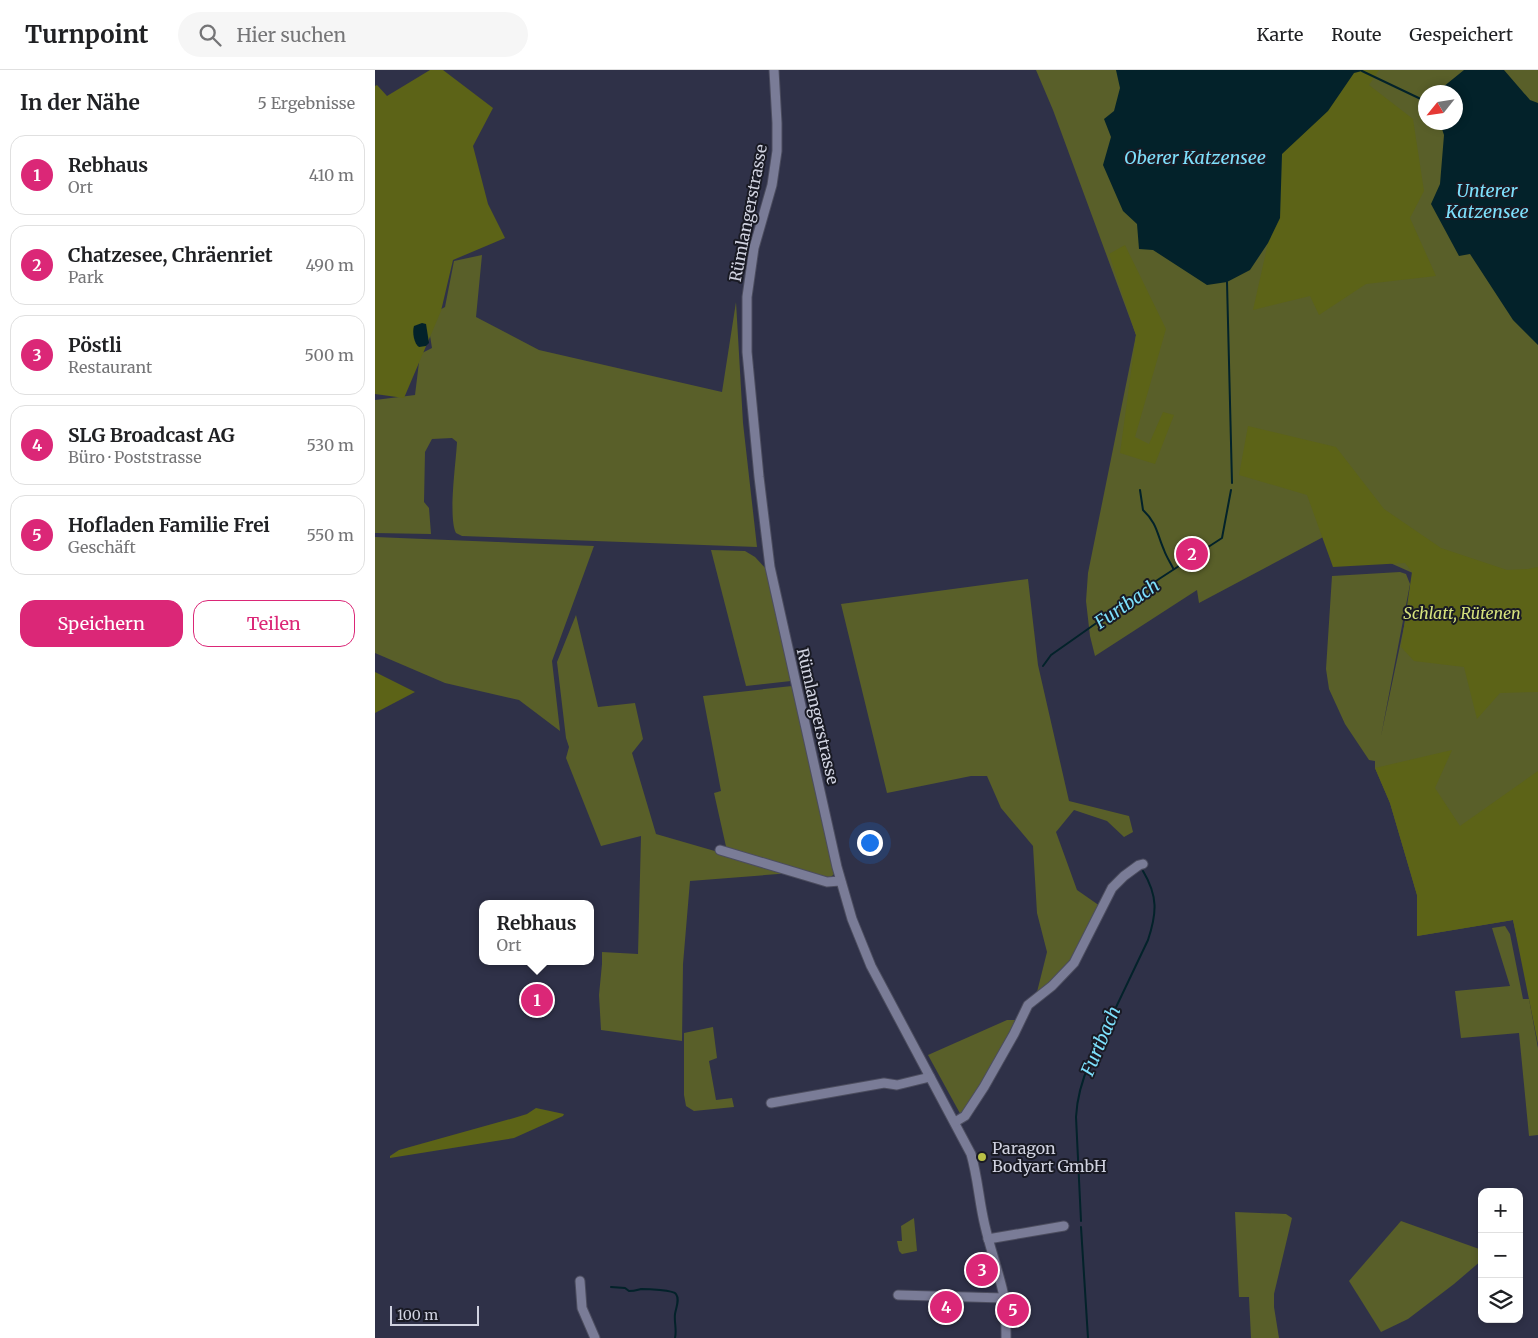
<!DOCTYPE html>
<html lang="de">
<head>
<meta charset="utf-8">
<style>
  :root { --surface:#fff; --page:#f6f6f6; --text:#202124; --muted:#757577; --line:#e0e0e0; --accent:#db2777 }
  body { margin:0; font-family:Merriweather,serif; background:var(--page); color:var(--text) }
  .controls { position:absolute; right:15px; bottom:15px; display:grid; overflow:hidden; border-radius:10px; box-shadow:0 2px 8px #0003 }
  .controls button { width:45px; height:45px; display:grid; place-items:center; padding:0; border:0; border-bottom:1px solid var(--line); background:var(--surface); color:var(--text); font:25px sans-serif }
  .compass { position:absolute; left:1043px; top:15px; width:45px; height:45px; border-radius:50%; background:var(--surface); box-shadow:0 2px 8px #0003; rotate:240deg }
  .scale { position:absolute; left:15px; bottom:12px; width:89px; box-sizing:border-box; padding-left:5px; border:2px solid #d0d2e0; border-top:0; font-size:14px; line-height:18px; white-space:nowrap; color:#d0d2e0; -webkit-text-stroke:4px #191a24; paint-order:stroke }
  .you { position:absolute; left:494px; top:772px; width:18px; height:18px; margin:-12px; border:4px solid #fff; border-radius:50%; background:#1a73e8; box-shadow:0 0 0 8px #1a73e833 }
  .badge { display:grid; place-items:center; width:32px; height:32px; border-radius:50%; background:var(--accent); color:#fff; font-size:16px; font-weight:700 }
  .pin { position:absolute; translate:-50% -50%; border:2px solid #fff; box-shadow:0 1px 5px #0006 }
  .popup { position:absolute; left:104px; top:830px; width:115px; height:65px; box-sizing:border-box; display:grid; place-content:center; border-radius:10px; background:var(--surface); filter:drop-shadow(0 1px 4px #0005); font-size:16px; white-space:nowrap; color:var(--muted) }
  .popup b { font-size:19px; color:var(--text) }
  .popup::after { content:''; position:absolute; left:50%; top:100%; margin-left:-10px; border:10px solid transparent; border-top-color:var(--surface) }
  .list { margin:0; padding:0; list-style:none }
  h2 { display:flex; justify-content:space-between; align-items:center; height:65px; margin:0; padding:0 20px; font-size:21px }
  h2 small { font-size:16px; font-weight:400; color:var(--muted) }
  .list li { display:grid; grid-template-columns:32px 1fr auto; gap:15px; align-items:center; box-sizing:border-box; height:80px; margin:0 10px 10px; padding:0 10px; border:1px solid var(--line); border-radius:15px }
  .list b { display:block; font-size:19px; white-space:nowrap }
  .list p { margin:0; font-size:16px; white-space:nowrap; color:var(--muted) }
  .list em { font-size:16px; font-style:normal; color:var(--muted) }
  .actions { display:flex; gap:10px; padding:15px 20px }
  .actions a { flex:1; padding:11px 0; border:1px solid var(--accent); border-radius:15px; text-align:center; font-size:18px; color:var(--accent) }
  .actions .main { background:var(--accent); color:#fff }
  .icon { flex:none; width:28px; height:28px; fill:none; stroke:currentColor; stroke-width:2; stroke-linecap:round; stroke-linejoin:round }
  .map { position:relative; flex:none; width:1163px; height:1268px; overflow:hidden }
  header { display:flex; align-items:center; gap:30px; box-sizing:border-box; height:70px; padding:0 25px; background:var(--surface); border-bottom:1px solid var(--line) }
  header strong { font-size:24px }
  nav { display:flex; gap:28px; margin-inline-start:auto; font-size:18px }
  .search { width:350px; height:45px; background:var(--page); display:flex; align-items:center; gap:12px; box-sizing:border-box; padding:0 18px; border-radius:28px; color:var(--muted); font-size:19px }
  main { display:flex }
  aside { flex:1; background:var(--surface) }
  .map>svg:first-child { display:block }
  .green { fill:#595f29; fill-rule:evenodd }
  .forest { fill:#5c6317 }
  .water { fill:#03222a }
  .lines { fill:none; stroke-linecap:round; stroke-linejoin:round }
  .stream { stroke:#03222a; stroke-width:2 }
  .minor-casing { stroke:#4c4d5f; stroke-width:11 }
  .minor { stroke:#7a7c97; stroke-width:9 }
  .poi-dot { fill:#b9c046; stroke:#191a24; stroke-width:2 }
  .labels { text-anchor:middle; stroke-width:4; stroke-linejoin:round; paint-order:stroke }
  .street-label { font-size:16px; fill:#d0d2e0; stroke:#191a24 }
  .park-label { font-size:16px; font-style:italic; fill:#d6e27d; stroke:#191a24 }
  .poi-label { font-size:16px; fill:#d0d2e0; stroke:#191a24; text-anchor:start }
  .water-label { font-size:18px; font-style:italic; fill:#7de0fc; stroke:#191a24 }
</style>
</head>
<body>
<header>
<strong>Turnpoint</strong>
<div class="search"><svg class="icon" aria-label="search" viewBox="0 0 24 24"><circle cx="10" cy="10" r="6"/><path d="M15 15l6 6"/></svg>Hier suchen</div>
<nav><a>Karte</a><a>Route</a><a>Gespeichert</a></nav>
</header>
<main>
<aside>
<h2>In der Nähe<small>5 Ergebnisse</small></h2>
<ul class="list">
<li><span class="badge">1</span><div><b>Rebhaus</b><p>Ort</p></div><em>410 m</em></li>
<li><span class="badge">2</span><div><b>Chatzesee, Chräenriet</b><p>Park</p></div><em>490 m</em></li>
<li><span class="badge">3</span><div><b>Pöstli</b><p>Restaurant</p></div><em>500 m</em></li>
<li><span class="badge">4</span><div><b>SLG Broadcast AG</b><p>Büro · Poststrasse</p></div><em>530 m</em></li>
<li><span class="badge">5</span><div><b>Hofladen Familie Frei</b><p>Geschäft</p></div><em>550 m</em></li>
</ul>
<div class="actions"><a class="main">Speichern</a><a>Teilen</a></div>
</aside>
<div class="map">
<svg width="1163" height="1268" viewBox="0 0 1163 1268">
  <rect width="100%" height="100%" fill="#2f3148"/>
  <g class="green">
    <path d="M661,0H1163V959L1138,850L1042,866V825L1015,733L1000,698V691L994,690L970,654L954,619L951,599L957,506L1025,502L1031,504L1035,514L1006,666L1040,504L952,465L824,533L822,520L720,586L715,566L711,531L713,503L761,265L678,40ZM1050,22H1080V52H1050Z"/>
    <path d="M107,185L101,247L164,280L347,322L361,232L368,353L382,477L87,466L81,463C73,447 81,393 82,372L77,368L57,369L50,382L49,432L54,438L56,464L0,463V330L40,325L45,284L57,278L52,247L70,237L79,191Z"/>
    <path d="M0,467L219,476L177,591L185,661L144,630L70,613L0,583Z"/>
    <path d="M336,480L370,481L380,487L393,501L416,611L371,616Z"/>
    <path d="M653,509L663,595L694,731L754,746L758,762L749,767L732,751L699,740L681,762L702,820L725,836L697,892L661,926L672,882L662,843L658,776L626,738L612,706H596L512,723L466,534Z"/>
    <path d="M201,545L223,637L260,633L268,669L257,683L281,764L416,803L315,811L308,894L307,971L226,960L224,925L227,894V882L263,884L266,766L226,776L191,688L194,677L191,668L182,592Z"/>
    <path d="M417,616L459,804L454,809L352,781L339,723L346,721L328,626Z"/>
    <path d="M1130,856L1135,864L1148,929H1154L1163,978V1065L1154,1066L1144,963L1086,968L1080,921L1135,916L1117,858Z"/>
    <path d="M632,950H644L587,1047L553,985Z"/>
    <path d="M338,957L342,988L334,991L341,1030L357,1028L359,1037L319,1041L311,1036L309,1025V963Z"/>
    <path d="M860,1142L911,1144L917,1148L899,1224V1237L904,1268H876L874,1227H864Z"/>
    <path d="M539,1148L542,1181L527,1184L524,1181L522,1171H527L526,1156Z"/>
    <path d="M1026,1151L1107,1180V1190L1079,1214L1033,1249L1006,1262L974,1211Z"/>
  </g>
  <g class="forest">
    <path d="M55,0H68L118,38L98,76L113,134L130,168L78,190L66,241L29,328L0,324V16L2,15L12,26Z"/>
    <path d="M987,0H1004L994,15L1038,49L1049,121L1035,148L1061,206L991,214L944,245L935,226L878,240L893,173L905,148L907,84L965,24L979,3Z"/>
    <path d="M750,175L791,259L760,367L774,374L788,342L799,345L780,394L745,383L761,265L734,184Z"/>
    <path d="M873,356L961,377L1009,439L1066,478L1132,500L1153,499L1163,497V622L1125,623L1102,649L1089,597L1039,591L1026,577L1037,502L1030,493L958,497L932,425L864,405Z"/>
    <path d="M0,602L40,622L0,643Z"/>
    <path d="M1077,680L1060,718L1085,756L1163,701V974L1138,850L1042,866V825L1015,733L1000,698Z"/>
    <path d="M161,1038L189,1044L188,1046L139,1068L15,1088V1086L24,1080L139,1048L152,1044Z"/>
  </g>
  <g class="water">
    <path d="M741,0H987V1L979,3L953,41L907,84L905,148L893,173L875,200L852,212L832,215L778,180L764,179L762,154L748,141L728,95L736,67L729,49L739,41L745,18Z"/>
    <path d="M1089,0H1129L1155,30L1163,33V275L1138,250L1095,184L1084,186L1056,134L1065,114L1069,65L1065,53L1080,52V22H1066L1068,17Z"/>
    <path d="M47,253L51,254L54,273L51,276L44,277C39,274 37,262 39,256Z"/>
  </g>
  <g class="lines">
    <g class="stream">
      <path d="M987,1L1050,31"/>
      <path d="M852,212L857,413"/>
      <path d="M765,420L768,440C782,453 782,464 789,480C791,486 795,492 798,498"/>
      <path d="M668,596L676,585L784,509L847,468L856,420"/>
      <path d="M706,1151L701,1047C702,1028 707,1010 715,992L773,870C782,843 783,826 768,801"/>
      <path d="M706,1157L713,1268"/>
      <path d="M236,1217L250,1218L254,1221C259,1221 262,1220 266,1219C272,1219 299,1220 301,1224C305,1230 301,1237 300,1244C299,1252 302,1260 300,1268"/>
    </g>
    <g class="minor-casing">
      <g id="minor">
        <path d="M399,0L402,53V81L397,115L379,178L372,227V282L384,407L395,497L462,797L477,849L496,896L596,1084C603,1108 604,1132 610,1156C615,1178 623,1200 628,1222C631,1237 631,1253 631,1268"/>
        <path d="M345,780L452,812L465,811"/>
        <path d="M396,1033L509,1013L522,1015L555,1007"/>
        <path d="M580,1052L590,1046L609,1017L639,964L653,935L677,916L699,893L737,818L749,806L764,795L768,794"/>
        <path d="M613,1169L689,1156"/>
        <path d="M205,1211L207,1238L220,1268"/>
        <path d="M523,1225L629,1228"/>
      </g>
    </g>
    <use href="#minor" class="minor"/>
  </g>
  <circle class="poi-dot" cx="607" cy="1087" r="5"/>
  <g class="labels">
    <g class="street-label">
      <text transform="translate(373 143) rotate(-79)" y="6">Rümlangerstrasse</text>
      <text transform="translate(443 646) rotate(77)" y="6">Rümlangerstrasse</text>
    </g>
    <g class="park-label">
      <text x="1087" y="549">Schlatt, Rütenen</text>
    </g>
    <g class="poi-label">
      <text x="617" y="1084">Paragon<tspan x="617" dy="18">Bodyart GmbH</tspan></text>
    </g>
    <g class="water-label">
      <text x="820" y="94">Oberer Katzensee</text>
      <text x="1112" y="127">Unterer<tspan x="1112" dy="21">Katzensee</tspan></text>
      <text transform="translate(752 534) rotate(-34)" y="6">Furtbach</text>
      <text transform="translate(726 971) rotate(-67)" y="6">Furtbach</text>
    </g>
  </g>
</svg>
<div class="controls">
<button>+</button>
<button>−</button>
<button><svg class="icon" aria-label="layers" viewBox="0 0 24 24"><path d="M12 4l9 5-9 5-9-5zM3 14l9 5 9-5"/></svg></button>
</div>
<svg class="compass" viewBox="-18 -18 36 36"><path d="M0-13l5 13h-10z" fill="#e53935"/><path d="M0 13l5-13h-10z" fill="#757577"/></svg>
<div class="scale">100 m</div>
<div class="you"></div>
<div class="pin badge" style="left:162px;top:930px">1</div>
<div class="popup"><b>Rebhaus</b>Ort</div>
<div class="pin badge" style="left:817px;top:484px">2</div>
<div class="pin badge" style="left:607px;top:1200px">3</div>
<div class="pin badge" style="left:571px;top:1237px">4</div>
<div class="pin badge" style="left:638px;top:1240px">5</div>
</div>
</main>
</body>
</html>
